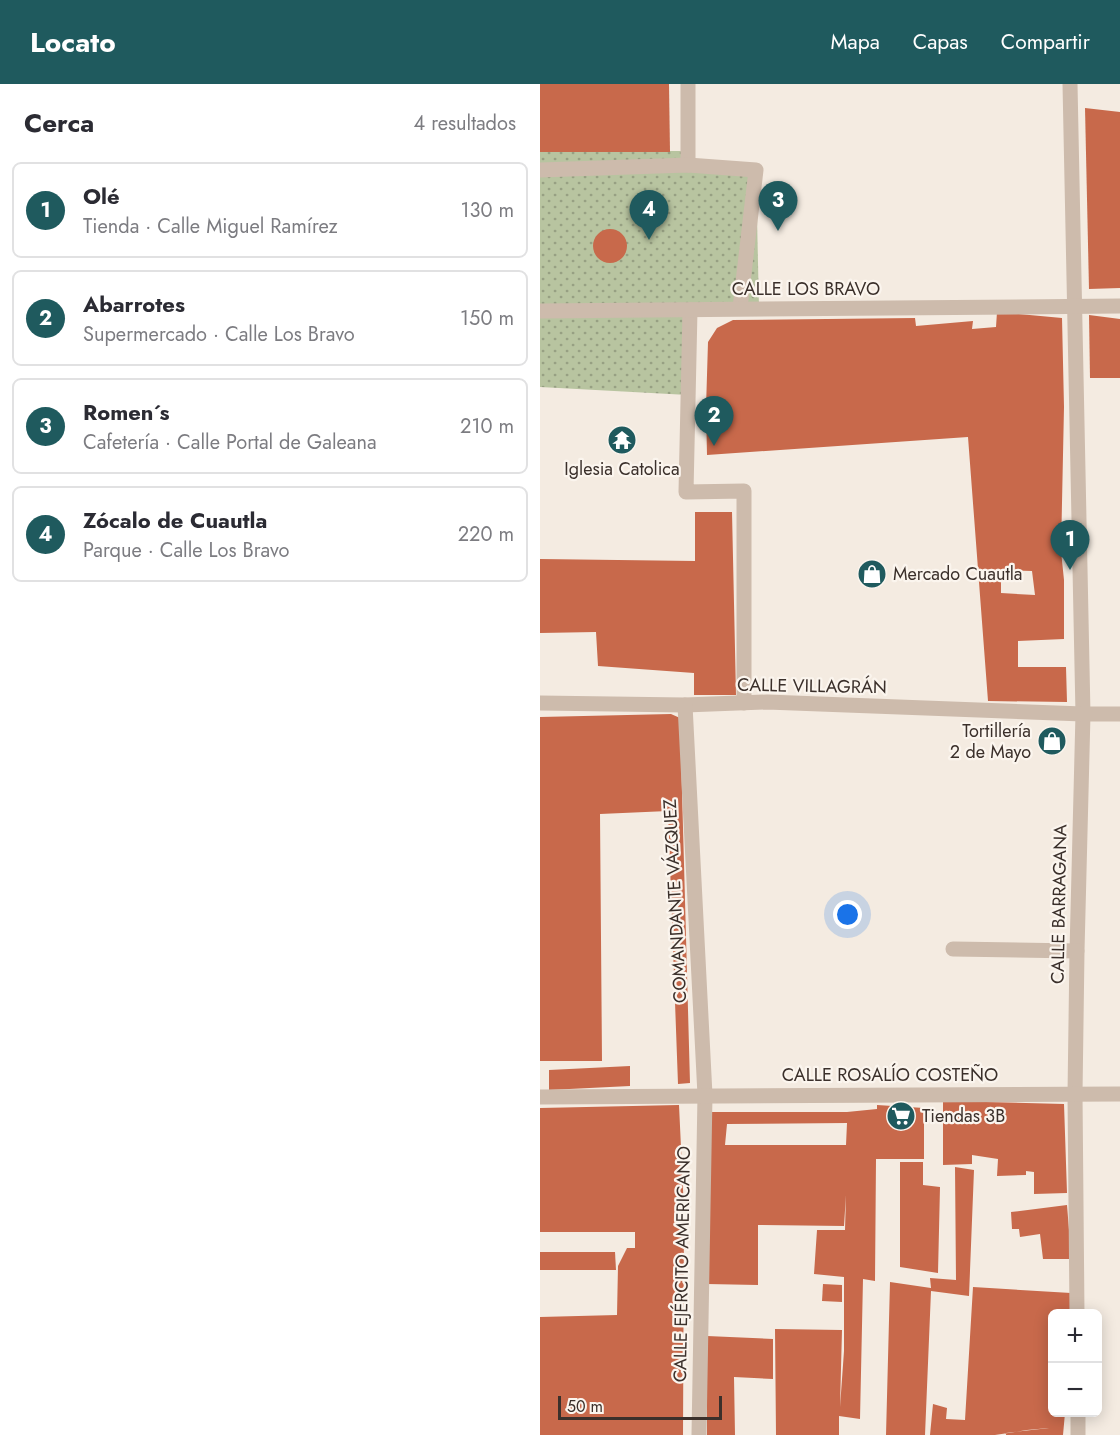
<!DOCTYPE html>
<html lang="es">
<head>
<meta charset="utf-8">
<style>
  :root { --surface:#fff; --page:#f7f7f7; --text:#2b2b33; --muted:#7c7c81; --line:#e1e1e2; --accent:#1f5a5e }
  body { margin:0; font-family:Jost,sans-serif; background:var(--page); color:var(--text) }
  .controls { position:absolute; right:18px; bottom:18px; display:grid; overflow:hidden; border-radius:9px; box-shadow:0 3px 15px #0003 }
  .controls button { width:54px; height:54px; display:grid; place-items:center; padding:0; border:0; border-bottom:2px solid var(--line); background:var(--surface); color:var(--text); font:30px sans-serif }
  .scale { position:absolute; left:18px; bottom:15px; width:164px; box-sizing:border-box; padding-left:6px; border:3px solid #3b302b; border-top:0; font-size:16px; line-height:21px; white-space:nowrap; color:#3b302b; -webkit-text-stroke:4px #fbf5ee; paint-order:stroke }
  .you { position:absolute; left:308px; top:831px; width:21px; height:21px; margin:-15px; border:4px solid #fff; border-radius:50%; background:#1a73e8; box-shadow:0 0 0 9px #1a73e833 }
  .badge { display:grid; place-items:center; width:39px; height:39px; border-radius:50%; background:var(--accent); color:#fff; font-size:20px; font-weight:700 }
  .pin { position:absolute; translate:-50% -50px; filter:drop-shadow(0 2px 3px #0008) }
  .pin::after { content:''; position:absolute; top:32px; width:21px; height:18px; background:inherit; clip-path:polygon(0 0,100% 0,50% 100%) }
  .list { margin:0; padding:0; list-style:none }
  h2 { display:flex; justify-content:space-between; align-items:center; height:78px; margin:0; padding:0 24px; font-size:26px }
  h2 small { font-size:20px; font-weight:400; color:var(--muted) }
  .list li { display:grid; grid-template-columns:39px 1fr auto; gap:18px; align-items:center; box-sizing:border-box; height:96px; margin:0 12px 12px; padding:0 12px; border:2px solid var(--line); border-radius:9px }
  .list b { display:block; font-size:22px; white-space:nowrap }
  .list p { margin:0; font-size:20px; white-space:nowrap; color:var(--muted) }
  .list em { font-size:20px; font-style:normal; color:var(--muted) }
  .map { position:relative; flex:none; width:580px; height:1351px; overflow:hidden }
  header { display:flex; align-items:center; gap:36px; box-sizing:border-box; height:84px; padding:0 30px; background:var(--accent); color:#fff }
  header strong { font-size:28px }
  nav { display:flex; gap:33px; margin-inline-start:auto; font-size:21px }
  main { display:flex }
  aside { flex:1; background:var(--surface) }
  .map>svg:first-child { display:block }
  .grass { fill:url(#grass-dots) }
  .building { fill:#c8694b; fill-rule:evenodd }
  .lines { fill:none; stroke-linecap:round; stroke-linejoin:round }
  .minor { stroke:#cdbbac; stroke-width:15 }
  .labels { text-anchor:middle; stroke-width:4.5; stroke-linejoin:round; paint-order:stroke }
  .street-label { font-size:18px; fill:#3b302b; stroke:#fbf5ee }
  .poi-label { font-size:18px; fill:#3b302b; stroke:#fbf5ee; text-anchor:start }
</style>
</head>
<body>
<header>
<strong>Locato</strong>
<nav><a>Mapa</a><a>Capas</a><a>Compartir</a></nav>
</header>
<main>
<aside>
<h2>Cerca<small>4 resultados</small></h2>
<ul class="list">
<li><span class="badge">1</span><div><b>Olé</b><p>Tienda · Calle Miguel Ramírez</p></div><em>130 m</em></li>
<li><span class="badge">2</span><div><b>Abarrotes</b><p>Supermercado · Calle Los Bravo</p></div><em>150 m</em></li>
<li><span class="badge">3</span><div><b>Romen´s</b><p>Cafetería · Calle Portal de Galeana</p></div><em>210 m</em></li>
<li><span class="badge">4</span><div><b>Zócalo de Cuautla</b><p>Parque · Calle Los Bravo</p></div><em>220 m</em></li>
</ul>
</aside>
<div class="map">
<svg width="580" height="1351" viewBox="0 0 580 1351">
  <defs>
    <pattern id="grass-dots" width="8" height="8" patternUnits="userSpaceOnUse" patternTransform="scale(1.5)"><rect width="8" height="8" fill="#b8c4a0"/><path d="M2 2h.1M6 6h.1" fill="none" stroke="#97a083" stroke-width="1.8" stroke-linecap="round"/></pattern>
  </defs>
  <rect width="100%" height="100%" fill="#f4ebe1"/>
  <path class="grass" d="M0,67H148V81L216,86L219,225L150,226L148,311L0,303Z"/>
  <g class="building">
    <path d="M0,0H129L130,68H0Z"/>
    <path d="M545,24L580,28V204L549,205Z"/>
    <circle cx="70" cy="162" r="17"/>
    <path d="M457,228L522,234L524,323L521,467L524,496V555L478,557V583H526L527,618L448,617L428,353L167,371L166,324L168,258L177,244L193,236L375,234L376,242L433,237L432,245L456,243ZM461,486L492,487L495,511L461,509Z"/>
    <path d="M549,231L580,235V294H550Z"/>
    <path d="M155,428H192L196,611H154V589L58,582L56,548L0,549V475L155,477Z"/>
    <path d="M131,630L140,634L150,999L138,1000L128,727L60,730L62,977H0V633Z"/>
    <path d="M90,982V1002L9,1006V986Z"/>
    <path d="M403,1017L524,1020L527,1109L494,1110V1088L486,1087V1091L457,1092L458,1075L432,1071V1080L403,1081Z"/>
    <path d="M139,1021L144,1127L143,1351H0V1233L77,1231L78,1182L87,1164H95V1148H0V1024Z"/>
    <path d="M337,1021L384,1024V1075H336L335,1197L323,1195L320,1335L299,1332V1351H236L235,1245L302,1246L300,1323L304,1267V1193L274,1190L277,1146H305L306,1111L304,1142L218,1141V1201L167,1200L170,1028H307L337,1025ZM307,1039L306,1061H185L187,1040Z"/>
    <path d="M360,1078H383V1101L400,1103L398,1189L360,1183Z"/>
    <path d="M415,1083L434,1086L429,1212L391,1207L385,1351H346L350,1198L391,1204L390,1194L416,1196Z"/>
    <path d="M527,1121L529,1146V1175H503L500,1150L480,1153L479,1145H472L471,1128Z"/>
    <path d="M0,1168H75L76,1186H0Z"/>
    <path d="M283,1200L302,1201V1218L282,1217Z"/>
    <path d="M433,1203L531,1209L530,1230H512V1328L525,1329L523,1351H466V1349L509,1344L487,1346L455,1351H390L393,1320L407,1324L406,1335L425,1336Z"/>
    <path d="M167,1252L233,1255V1295L194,1293L195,1351H167Z"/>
  </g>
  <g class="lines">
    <g class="minor">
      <path d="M148,0V81"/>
      <path d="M530,0L543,630L537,867L535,1010L537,1230"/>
      <path d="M0,86L148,81L216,86L200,224"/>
      <path d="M150,226L146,408L204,407V619"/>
      <path d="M0,227L580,222"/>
      <path d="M0,619L145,621L227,618L543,630H580"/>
      <path d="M145,621L165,1011L159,1351"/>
      <path d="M413,865L537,867"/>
      <path d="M0,1013L580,1010"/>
      <path d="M538,1328V1351"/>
    </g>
  </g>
  <defs>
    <g id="temple-disc" transform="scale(1.5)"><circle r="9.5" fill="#1f5a5e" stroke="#fbf5ee"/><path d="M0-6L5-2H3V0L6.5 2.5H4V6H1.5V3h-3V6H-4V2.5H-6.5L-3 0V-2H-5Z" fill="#fff"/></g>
    <g id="shop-disc" transform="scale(1.5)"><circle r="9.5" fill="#1f5a5e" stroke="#fbf5ee"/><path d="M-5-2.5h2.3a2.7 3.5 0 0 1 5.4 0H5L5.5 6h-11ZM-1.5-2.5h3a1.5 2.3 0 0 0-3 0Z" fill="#fff"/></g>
    <g id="supermarket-disc" transform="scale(1.5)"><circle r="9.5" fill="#1f5a5e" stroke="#fbf5ee"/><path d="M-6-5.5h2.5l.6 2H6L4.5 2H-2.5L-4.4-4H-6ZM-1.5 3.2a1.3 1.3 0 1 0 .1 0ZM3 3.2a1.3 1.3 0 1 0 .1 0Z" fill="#fff"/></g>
  </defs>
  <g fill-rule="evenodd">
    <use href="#temple-disc" x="82" y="356"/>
    <use href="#shop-disc" x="332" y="490"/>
    <use href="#shop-disc" x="512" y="657"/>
    <use href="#supermarket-disc" x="361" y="1032"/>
  </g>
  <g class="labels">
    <g class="street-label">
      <text x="266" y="211">CALLE LOS BRAVO</text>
      <text transform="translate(272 602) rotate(1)" y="6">CALLE VILLAGRÁN</text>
      <text transform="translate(135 817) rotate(-93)" y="6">COMANDANTE VÁZQUEZ</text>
      <text transform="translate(519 820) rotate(-89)" y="6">CALLE BARRAGANA</text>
      <text x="350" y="997">CALLE ROSALÍO COSTEÑO</text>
      <text transform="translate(142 1180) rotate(-89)" y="6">CALLE EJÉRCITO AMERICANO</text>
    </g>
    <g class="poi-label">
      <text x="82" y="391" text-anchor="middle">Iglesia Catolica</text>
      <text x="353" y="496">Mercado Cuautla</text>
      <text x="491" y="653" text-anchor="end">Tortillería<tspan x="491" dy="21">2 de Mayo</tspan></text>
      <text x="382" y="1038">Tiendas 3B</text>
    </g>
  </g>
</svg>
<div class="controls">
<button>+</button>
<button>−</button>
</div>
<div class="scale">50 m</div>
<div class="you"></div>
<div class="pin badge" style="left:530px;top:486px">1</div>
<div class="pin badge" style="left:174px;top:362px">2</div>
<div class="pin badge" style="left:238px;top:147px">3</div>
<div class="pin badge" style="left:109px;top:156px">4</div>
</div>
</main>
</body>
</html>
